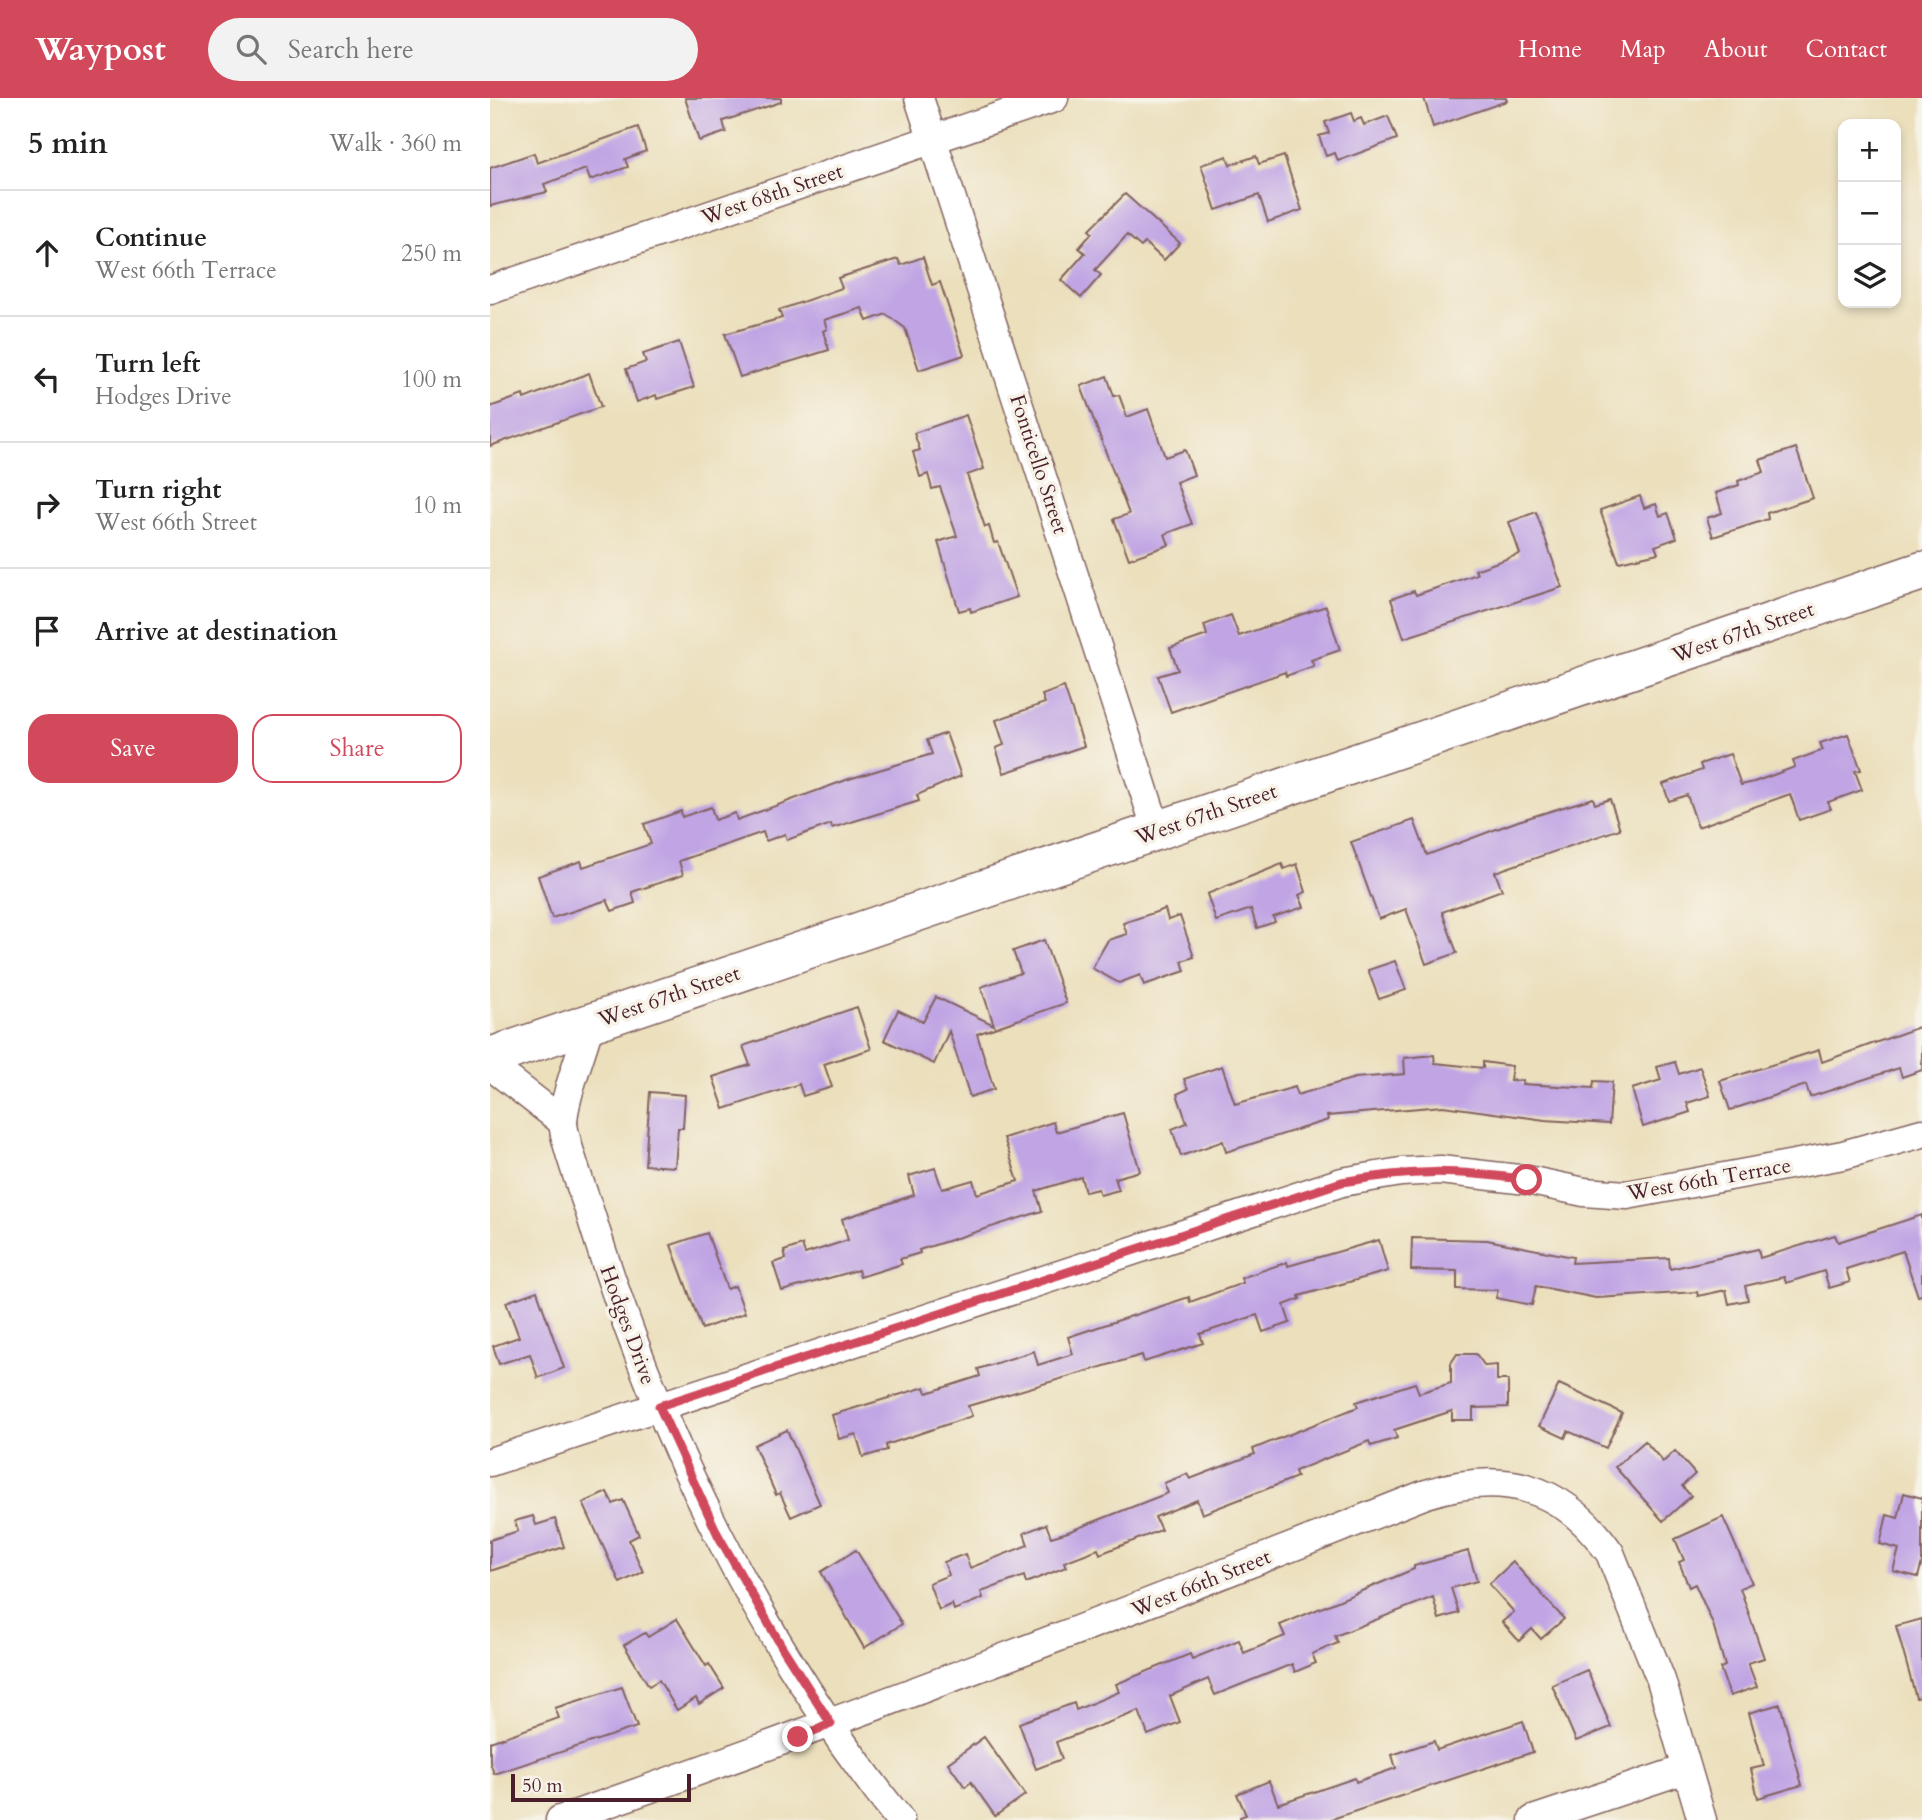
<!DOCTYPE html>
<html lang="en">
<head>
<meta charset="utf-8">
<style>
  :root { --surface:#fff; --page:#f2f2f2; --text:#222; --muted:#767676; --line:#e0e0e0; --accent:#d1495b }
  body { margin:0; font-family:Cardo,serif; background:var(--page); color:var(--text) }
  .controls { position:absolute; right:21px; top:21px; display:grid; overflow:hidden; border-radius:14px; box-shadow:0 4px 10px #0003 }
  .controls button { width:63px; height:63px; display:grid; place-items:center; padding:0; border:0; border-bottom:2px solid var(--line); background:var(--surface); color:var(--text); font:35px sans-serif }
  .scale { position:absolute; left:21px; bottom:18px; width:180px; box-sizing:border-box; padding-left:7px; border:4px solid #4a1f2b; border-top:0; font-size:19px; line-height:24px; white-space:nowrap; color:#4a1f2b; -webkit-text-stroke:5px #f7f3e8; paint-order:stroke }
  .stop { position:absolute; width:21px; height:21px; margin:-16px; border:5px solid #d1495b; border-radius:50%; background:#fff }
  .stop.end { background:#d1495b; border-color:#fff; box-shadow:0 2px 7px #0008 }
  .list { margin:0; padding:0; list-style:none }
  h2 { display:flex; justify-content:space-between; align-items:center; height:91px; margin:0; padding:0 28px; font-size:30px }
  h2 small { font-size:23px; font-weight:400; color:var(--muted) }
  .list li { display:grid; grid-template-columns:46px 1fr auto; gap:21px; align-items:center; box-sizing:border-box; height:126px; padding:0 28px; border-top:2px solid var(--line) }
  .list b { display:block; font-size:26px; white-space:nowrap }
  .list p { margin:0; font-size:23px; white-space:nowrap; color:var(--muted) }
  .list em { font-size:23px; font-style:normal; color:var(--muted) }
  .actions { display:flex; gap:14px; padding:21px 28px }
  .actions a { flex:1; padding:16px 0; border:2px solid var(--accent); border-radius:21px; text-align:center; font-size:24px; color:var(--accent) }
  .actions .main { background:var(--accent); color:#fff }
  .icon { flex:none; width:38px; height:38px; fill:none; stroke:currentColor; stroke-width:2; stroke-linecap:round; stroke-linejoin:round }
  .map { position:relative; flex:none; width:1432px; height:1722px; overflow:hidden }
  header { display:flex; align-items:center; gap:42px; box-sizing:border-box; height:98px; padding:0 35px; background:var(--accent); color:#fff }
  header strong { font-size:33px }
  nav { display:flex; gap:38px; margin-inline-start:auto; font-size:24px }
  .search { width:490px; height:63px; background:var(--page); display:flex; align-items:center; gap:18px; box-sizing:border-box; padding:0 24px; border-radius:38px; color:var(--muted); font-size:26px }
  main { display:flex }
  aside { flex:1; background:var(--surface) }
  .map>svg:first-child { display:block }
  .building { fill:#c0a4e4 }
  .lines { fill:none; stroke-linecap:round; stroke-linejoin:round }
  .street-casing { stroke:#82625e; stroke-width:31 }
  .secondary-casing { stroke:#82625e; stroke-width:41 }
  .street { stroke:#fff; stroke-width:28 }
  .secondary { stroke:#fff; stroke-width:38 }
  .route { stroke:#d1495b; stroke-width:9 }
  .labels { text-anchor:middle; stroke-width:7; stroke-linejoin:round; paint-order:stroke }
  .street-label { font-size:21px; fill:#4a1f2b; stroke:#f7f3e8 }
</style>
</head>
<body>
<header>
<strong>Waypost</strong>
<div class="search"><svg class="icon" aria-label="search" viewBox="0 0 24 24"><circle cx="10" cy="10" r="6"/><path d="M15 15l6 6"/></svg>Search here</div>
<nav><a>Home</a><a>Map</a><a>About</a><a>Contact</a></nav>
</header>
<main>
<aside>
<h2>5 min<small>Walk · 360 m</small></h2>
<ul class="list">
<li><svg class="icon" aria-label="ahead" viewBox="0 0 24 24"><path d="M12 20V5M6 11l6-6 6 6"/></svg><div><b>Continue</b><p>West 66th Terrace</p></div><em>250 m</em></li>
<li><svg class="icon" aria-label="left" viewBox="0 0 24 24"><path d="M17 20v-9H6M10 6l-5 5 5 5"/></svg><div><b>Turn left</b><p>Hodges Drive</p></div><em>100 m</em></li>
<li><svg class="icon" aria-label="right" viewBox="0 0 24 24"><path d="M7 20v-9h11M14 6l5 5-5 5"/></svg><div><b>Turn right</b><p>West 66th Street</p></div><em>10 m</em></li>
<li><svg class="icon" aria-label="arrive" viewBox="0 0 24 24"><path d="M6 21V4h12l-3 4 3 4H6"/></svg><div><b>Arrive at destination</b></div></li>
</ul>
<div class="actions"><a class="main">Save</a><a>Share</a></div>
</aside>
<div class="map">
<svg width="1432" height="1722" viewBox="0 0 1432 1722">
  <rect width="100%" height="100%" fill="#f7f3e8"/>
  <filter id="ink" filterUnits="userSpaceOnUse"><feTurbulence type="fractalNoise" baseFrequency=".0143" numOctaves="2"/><feDisplacementMap in="SourceGraphic" scale="14" xChannelSelector="R" yChannelSelector="G"/><feConvolveMatrix kernelMatrix="1 2 1 2 8 2 1 2 1" color-interpolation-filters="sRGB"/></filter>
  <filter id="wash" filterUnits="userSpaceOnUse"><feTurbulence type="fractalNoise" baseFrequency=".00686" numOctaves="4" result="noise"/><feDisplacementMap in="SourceGraphic" scale="28" xChannelSelector="R" yChannelSelector="G"/><feGaussianBlur stdDeviation="1.57" result="paint"/><feColorMatrix in="noise" values="0 0 0 0 0 0 0 0 0 0 0 0 0 0 0 0 0 1.4 0 .05"/><feComposite in="paint" operator="in"/></filter>
  <g filter="url(#wash)">
    <rect width="100%" height="100%" fill="#ebdfbc"/>
    <g id="blocks">
      <g class="building">
        <path d="M195,0H291V4L233,23L236,34L209,43Z"/>
        <path d="M934,0H1016L1017,3L943,29Z"/>
        <path d="M861,15L864,23L871,20L874,27L898,18L907,41L848,63L845,55L836,58L829,38L839,35L835,24Z"/>
        <path d="M148,29L156,53L135,61L138,69L100,82L96,71L54,86L57,94L0,108V70L44,55L47,65Z"/>
        <path d="M737,58L740,67L766,58L769,66L794,58L812,112L778,124L769,97L726,112L711,67Z"/>
        <path d="M635,96L690,145L674,162L655,145L651,149L637,137L605,172L611,177L591,200L571,182L595,155L589,150L602,135L599,132Z"/>
        <path d="M433,159L442,187L450,184L474,257L429,272L415,230L396,216L377,223L372,210L334,222L337,231L333,233L339,252L250,279L235,236L292,220L289,212L352,190L348,180L408,161L411,167Z"/>
        <path d="M189,244L204,289L167,301L166,297L147,304L136,271L156,264L153,256Z"/>
        <path d="M99,275L111,309L0,348V309L33,297L34,301Z"/>
        <path d="M617,278L624,298L629,297L637,319L658,311L675,359L695,352L704,377L686,384L702,426L675,436L679,447L639,461L624,421L639,416L591,288Z"/>
        <path d="M476,317L494,371L477,377L495,429L499,428L504,445L508,444L527,499L481,514L480,510L469,513L448,444L467,438L450,389L442,391L438,376L430,379L423,354L430,352L424,335Z"/>
        <path d="M1306,350L1323,400L1277,415L1278,421L1223,439L1217,420L1232,415L1226,395L1249,387L1248,383L1274,374L1270,362Z"/>
        <path d="M1150,398L1154,410L1166,406L1170,418L1178,415L1187,440L1165,448L1168,455L1129,464L1110,412Z"/>
        <path d="M1046,414L1072,489L914,540L901,501L924,493L926,497L987,476L985,472L1030,456L1019,424Z"/>
        <path d="M836,508L850,552L821,562L824,568L796,578L795,574L681,614L668,578L688,572L680,550L717,537L714,527L741,517L749,538Z"/>
        <path d="M574,589L594,648L514,675L506,650L514,647L506,622L555,605L552,597Z"/>
        <path d="M456,635L471,678L427,697L429,703L342,730L341,726L297,742L295,736L276,743L273,734L189,763L193,777L142,794L145,805L122,813L117,802L62,820L48,778L91,763L93,769L161,746L154,726L191,713L192,719L221,709L225,722L245,715L247,722L359,681L442,656L437,642Z"/>
        <path d="M1358,636L1371,672L1365,673L1372,692L1338,704L1341,711L1309,722L1300,696L1208,729L1197,697L1179,703L1173,686L1212,672L1210,666L1240,656L1251,687L1264,684L1305,669L1303,663L1333,652L1330,645Z"/>
        <path d="M1103,700L1105,706L1120,701L1130,731L1005,774L1012,792L952,814L967,855L936,866L916,811L889,821L861,744L924,722L937,757L1028,723Z"/>
        <path d="M792,766L794,771L807,766L816,794L809,797L814,809L783,819L785,824L767,830L761,811L726,823L717,796Z"/>
        <path d="M675,811L678,822L690,818L704,859L692,863L695,873L654,887L650,877L629,885L602,870L618,842L637,836L633,825Z"/>
        <path d="M554,842L576,905L487,936L504,991L480,999L459,933L444,966L394,942L408,912L433,924L446,899L504,927L491,889L531,875L523,853Z"/>
        <path d="M905,863L916,892L889,901L878,872Z"/>
        <path d="M367,909L381,951L334,966L342,989L313,998L309,986L234,1011L223,979L260,967L253,948Z"/>
        <path d="M1432,928V972L1412,979L1409,970L1320,999L1316,987L1240,1012L1230,983L1329,952L1332,964Z"/>
        <path d="M944,957L945,965L993,970V964L1022,968L1020,982L1033,983L1032,986L1103,990L1104,983L1122,984L1119,1026L1055,1022L953,1008L837,1018L838,1022L736,1054L733,1043L691,1058L682,1031L697,1025L687,996L698,991L694,981L732,968L745,1006L805,989L807,997L865,980L915,976L914,960Z"/>
        <path d="M1185,964L1189,976L1210,969L1220,998L1197,1005L1200,1014L1153,1029L1142,991L1171,982L1167,969Z"/>
        <path d="M160,994L195,997L193,1030H188L185,1069L155,1067Z"/>
        <path d="M633,1015L650,1073L625,1080L629,1092L610,1097L608,1091L595,1094L591,1079L546,1093L552,1113L429,1152L430,1155L410,1161L412,1166L370,1179L368,1172L292,1193L283,1165L296,1161L294,1153L312,1147L315,1156L358,1142L352,1121L424,1097L419,1078L445,1070L452,1091L483,1082L487,1096L528,1083L514,1040L563,1024L566,1034Z"/>
        <path d="M1432,1117V1197L1428,1198L1413,1153L1356,1171L1360,1184L1339,1190L1334,1173L1296,1185L1294,1179L1255,1188L1258,1202L1239,1206L1236,1192L1208,1198L1207,1194L1106,1200L1046,1188L1042,1207L1006,1200L1008,1192L967,1191V1173L921,1172L922,1140L997,1142L1083,1159L1082,1165L1179,1160L1180,1171L1268,1151L1270,1160L1345,1137L1348,1144Z"/>
        <path d="M217,1135L237,1191L245,1188L255,1215L212,1231L181,1147Z"/>
        <path d="M889,1142L898,1173L809,1198L810,1201L794,1207L800,1225L773,1234L767,1217L710,1236L713,1245L654,1264L652,1257L478,1308L482,1318L396,1347L397,1352L373,1359L366,1336L349,1341L342,1317L435,1289L437,1295L490,1278L488,1271L544,1253L548,1267L583,1256L578,1239L699,1199L700,1204L753,1185L751,1180L797,1164L798,1168Z"/>
        <path d="M47,1193L74,1270L48,1280L40,1256L9,1266L3,1248L29,1239L16,1204Z"/>
        <path d="M967,1256H986L995,1268L1007,1267V1282H1018V1309L983,1310V1322H962V1313L904,1332L907,1340L881,1348L879,1343L805,1373L807,1379L779,1390L712,1416L707,1402L665,1419L671,1432L610,1456L608,1451L574,1464L576,1469L536,1485L534,1478L491,1494L493,1500L464,1512L462,1506L449,1512L439,1485L459,1477L454,1464L475,1456L480,1470L538,1447L534,1435L556,1426L561,1439L578,1434L678,1395L674,1385L697,1376L700,1381L765,1356L763,1351L868,1309L866,1304L925,1285L929,1295L961,1285V1265Z"/>
        <path d="M1069,1286L1132,1315L1116,1350L1078,1333L1075,1340L1049,1328Z"/>
        <path d="M297,1332L330,1406L301,1419L290,1395L286,1397L264,1347Z"/>
        <path d="M1155,1343L1173,1364L1185,1353L1205,1376L1192,1388L1201,1398L1173,1423L1125,1369Z"/>
        <path d="M117,1394L123,1406L133,1402L149,1437L139,1442L153,1474L130,1485L93,1405Z"/>
        <path d="M1414,1395L1432,1400V1464L1428,1479L1403,1473L1409,1451L1390,1446L1397,1417L1408,1420Z"/>
        <path d="M43,1418L46,1427L65,1421L74,1449L0,1473V1442L28,1433L25,1423Z"/>
        <path d="M1233,1419L1262,1485L1250,1490L1274,1560L1258,1565L1267,1589L1240,1598L1230,1570L1235,1568L1223,1526L1205,1486L1199,1489L1189,1464L1194,1462L1185,1441Z"/>
        <path d="M366,1452L412,1526L374,1550L331,1474Z"/>
        <path d="M978,1453L987,1483L961,1490L969,1515L949,1521L943,1499L845,1538L848,1545L822,1556L826,1565L805,1574L802,1566L725,1597L718,1581L680,1598L690,1624L658,1637L649,1613L566,1644L572,1661L546,1671L529,1625L584,1605L586,1612L629,1594L626,1586L700,1556L702,1561L749,1542L754,1555L795,1538L790,1527L924,1471V1468Z"/>
        <path d="M1023,1464L1074,1521L1051,1541L1042,1531L1029,1543L1012,1524L1024,1514L999,1486Z"/>
        <path d="M187,1521L216,1568L219,1566L234,1590L209,1606L206,1600L187,1612L169,1582L159,1588L134,1547L155,1535L158,1539Z"/>
        <path d="M1432,1521V1599L1426,1600L1406,1528Z"/>
        <path d="M1097,1572L1121,1629L1086,1643L1062,1587Z"/>
        <path d="M132,1589L147,1629L4,1676L0,1664V1644L69,1620L65,1610Z"/>
        <path d="M1290,1606L1312,1687L1268,1700L1261,1671L1274,1668L1259,1615Z"/>
        <path d="M1033,1623L1043,1654L839,1722H751L750,1719L756,1717L747,1696L779,1683L788,1706L865,1680L866,1684L906,1670L902,1657L944,1643L947,1652Z"/>
        <path d="M494,1639L535,1697L505,1718L481,1684L475,1689L458,1665Z"/>
      </g>
    </g>
  </g>
  <g filter="url(#ink)">
    <use href="#blocks" fill-opacity="0" stroke="#82625e" stroke-width="2"/>
    <g class="lines">
      <g class="street-casing">
        <g id="street">
          <path d="M429,0L667,733"/>
          <path d="M0,192L564,0"/>
          <path d="M100,925C92,955 76,992 73,1022C72,1038 95,1099 101,1118C167,1335 269,1544 410,1722"/>
          <path d="M0,967L73,1024"/>
          <path d="M0,1364L852,1084L911,1074L950,1072L1037,1082L1094,1094L1137,1097L1353,1057L1432,1035"/>
          <path d="M70,1722C362,1620 649,1510 936,1396C1013,1372 1073,1387 1120,1455L1171,1582L1212,1722"/>
          <path d="M1043,1722L1196,1671"/>
        </g>
      </g>
      <g class="secondary-casing">
        <path id="secondary" d="M0,959L1432,473"/>
      </g>
      <use href="#street" class="street"/>
      <use href="#secondary" class="secondary"/>
    </g>
  </g>
  <g class="lines" filter="url(#ink)">
    <path class="route" d="M308,1639L341,1626L292,1549L228,1437L169,1308L852,1084C923,1071 966,1072 1037,1082"/>
  </g>
  <g class="labels">
    <g class="street-label">
      <text transform="translate(282 96) rotate(-19)" y="7">West 68th Street</text>
      <text transform="translate(549 366) rotate(72)" y="7">Fonticello Street</text>
      <text transform="translate(1253 534) rotate(-19)" y="7">West 67th Street</text>
      <text transform="translate(716 716) rotate(-19)" y="7">West 67th Street</text>
      <text transform="translate(179 898) rotate(-19)" y="7">West 67th Street</text>
      <text transform="translate(1219 1081) rotate(-10)" y="7">West 66th Terrace</text>
      <text transform="translate(138 1227) rotate(70)" y="7">Hodges Drive</text>
      <text transform="translate(711 1485) rotate(-22)" y="7">West 66th Street</text>
    </g>
  </g>
</svg>
<div class="controls">
<button>+</button>
<button>−</button>
<button><svg class="icon" aria-label="layers" viewBox="0 0 24 24"><path d="M12 4l9 5-9 5-9-5zM3 14l9 5 9-5"/></svg></button>
</div>
<div class="scale">50 m</div>
<div class="stop" style="left:1037px;top:1082px"></div>
<div class="stop end" style="left:308px;top:1639px"></div>
</div>
</main>
</body>
</html>
